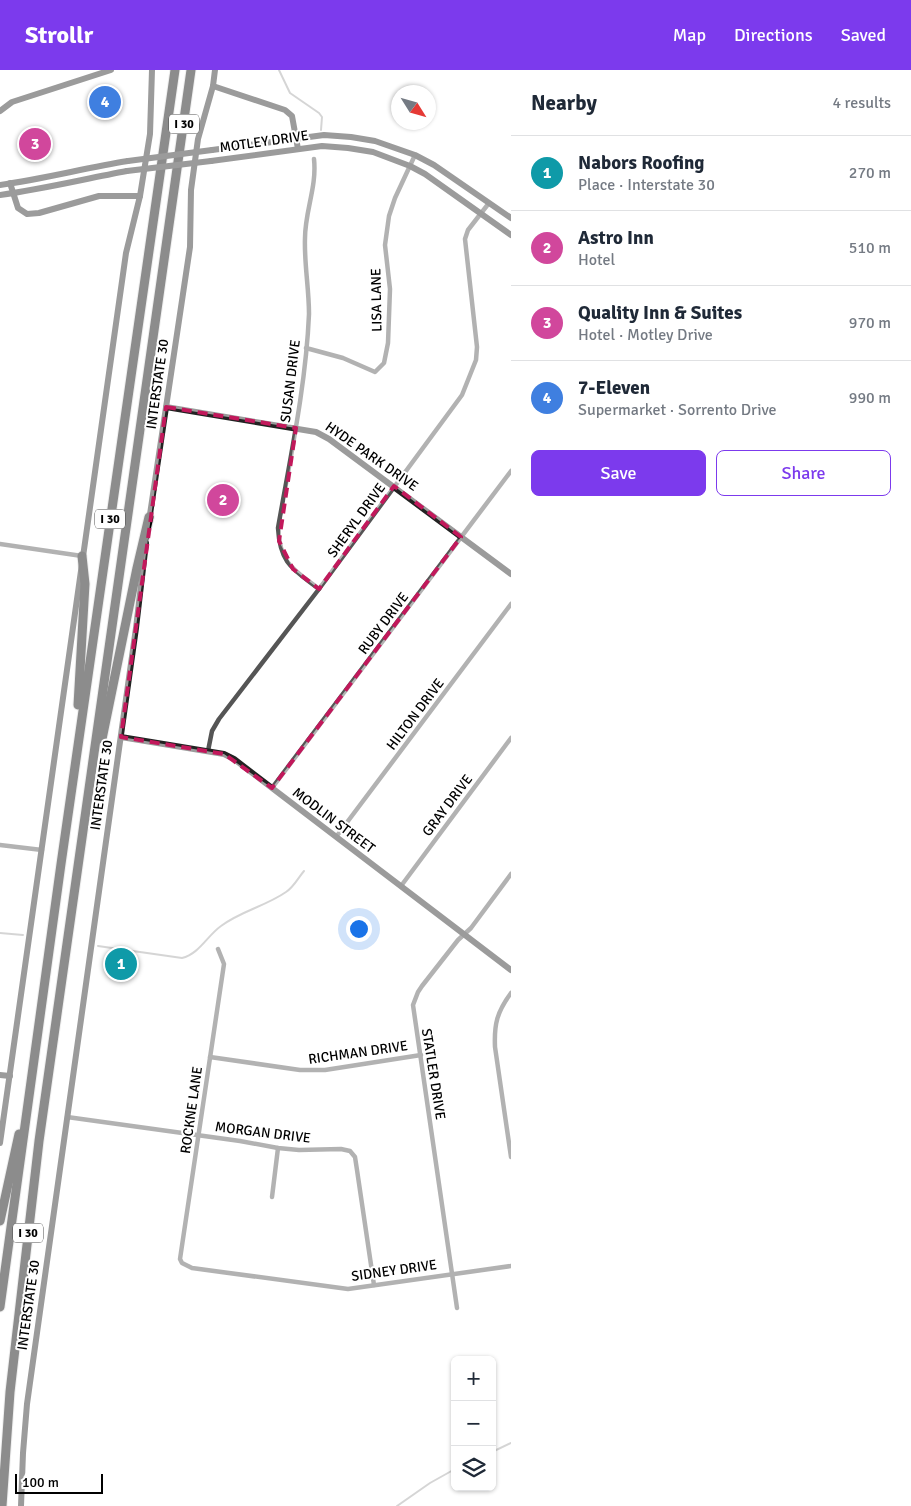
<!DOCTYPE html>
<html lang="en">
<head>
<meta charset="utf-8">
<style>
  :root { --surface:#fff; --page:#f2f2f3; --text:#1f2937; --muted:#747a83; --line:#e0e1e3; --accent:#7c3aed }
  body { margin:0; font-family:Signika,sans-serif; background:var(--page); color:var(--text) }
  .controls { position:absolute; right:15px; bottom:15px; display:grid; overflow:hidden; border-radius:8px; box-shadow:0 1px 4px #0004 }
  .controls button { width:45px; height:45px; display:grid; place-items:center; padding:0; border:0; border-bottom:1px solid var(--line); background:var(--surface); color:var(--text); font:25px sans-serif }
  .compass { position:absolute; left:391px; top:15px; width:45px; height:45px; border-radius:50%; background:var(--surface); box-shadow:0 1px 4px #0004; rotate:127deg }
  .scale { position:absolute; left:15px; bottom:12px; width:88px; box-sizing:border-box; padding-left:5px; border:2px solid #000; border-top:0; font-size:14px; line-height:18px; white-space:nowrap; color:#000; -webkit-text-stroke:4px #fff; paint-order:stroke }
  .you { position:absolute; left:358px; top:858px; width:18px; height:18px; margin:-12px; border:4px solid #fff; border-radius:50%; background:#1a73e8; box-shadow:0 0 0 8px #1a73e833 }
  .badge { display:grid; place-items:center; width:32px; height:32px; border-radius:50%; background:var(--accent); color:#fff; font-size:16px; font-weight:700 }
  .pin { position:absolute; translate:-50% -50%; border:2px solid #fff; box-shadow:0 1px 5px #0006 }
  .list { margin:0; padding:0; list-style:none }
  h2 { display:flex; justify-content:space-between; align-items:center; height:65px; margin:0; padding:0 20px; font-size:21px }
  h2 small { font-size:16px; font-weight:400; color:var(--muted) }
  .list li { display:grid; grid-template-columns:32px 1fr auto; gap:15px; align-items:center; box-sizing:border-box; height:75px; padding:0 20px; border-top:1px solid var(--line) }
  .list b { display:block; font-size:19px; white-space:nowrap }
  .list p { margin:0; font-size:16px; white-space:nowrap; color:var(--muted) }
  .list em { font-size:16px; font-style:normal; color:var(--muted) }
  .actions { display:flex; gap:10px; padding:15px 20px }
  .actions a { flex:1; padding:11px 0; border:1px solid var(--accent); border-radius:8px; text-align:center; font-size:18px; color:var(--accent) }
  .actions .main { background:var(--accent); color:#fff }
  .icon { flex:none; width:28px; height:28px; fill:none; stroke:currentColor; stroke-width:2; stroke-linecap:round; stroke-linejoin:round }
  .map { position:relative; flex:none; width:511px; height:1436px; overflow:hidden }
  header { display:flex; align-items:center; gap:30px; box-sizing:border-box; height:70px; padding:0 25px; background:var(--accent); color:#fff }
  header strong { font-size:24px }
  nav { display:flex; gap:28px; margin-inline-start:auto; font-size:18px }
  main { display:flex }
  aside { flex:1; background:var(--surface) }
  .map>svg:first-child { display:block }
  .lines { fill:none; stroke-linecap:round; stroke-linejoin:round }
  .stream { stroke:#a3a3a3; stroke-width:2 }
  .highway-casing { stroke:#dbdbdb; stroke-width:11 }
  .street { stroke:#555; stroke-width:4.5 }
  .secondary { stroke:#222; stroke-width:6 }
  .highway { stroke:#000; stroke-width:9 }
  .secondary-bridge { stroke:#222; stroke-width:6 }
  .marked { fill:none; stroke:#c2185b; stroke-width:4; stroke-dasharray:10 6; stroke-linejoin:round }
  .labels { text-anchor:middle; stroke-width:4; stroke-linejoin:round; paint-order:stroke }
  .shield { fill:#fff; stroke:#4c4c4c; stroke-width:1 }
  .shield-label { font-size:12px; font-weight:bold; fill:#000 }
  .street-label { font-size:14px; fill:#000; stroke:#fff }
</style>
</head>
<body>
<header>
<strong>Strollr</strong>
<nav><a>Map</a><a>Directions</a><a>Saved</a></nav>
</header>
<main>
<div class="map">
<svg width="511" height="1436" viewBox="0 0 511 1436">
  <rect width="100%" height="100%" fill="#fff"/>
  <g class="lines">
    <g class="stream">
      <path d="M279,0L290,23L319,43L322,47L321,60"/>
      <path d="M0,863L23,865"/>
      <path d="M98,876L182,888C199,884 207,866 221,856C241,841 266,836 286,822C294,817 298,808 304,801"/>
      <path d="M492,1382L511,1373"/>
      <path d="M397,1436L430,1413L455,1399"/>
    </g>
    <g class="highway-casing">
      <g id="highway">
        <path d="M78,635L85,514L82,486"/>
        <path d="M102,669L137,498L149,447"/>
        <path d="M0,1151L19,1064"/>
        <path d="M0,1237L61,794L175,0"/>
        <path d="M2,1436L10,1322L39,1071L191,0"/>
      </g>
    </g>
    <g class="street">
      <path d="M314,89C317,117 305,141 305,168C304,193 309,218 309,244C306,315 290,389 278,458C280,494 293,499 319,519"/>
      <path d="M306,278L343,288L375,302L384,293L388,273L390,219L385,175L389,146L395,128L415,85"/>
      <path d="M0,474L82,486"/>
      <path d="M208,681L212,661L219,649L319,519L462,325L476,290L477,277L465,169L468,160L489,133"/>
      <path d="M272,718L511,401"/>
      <path d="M336,767L511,534"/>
      <path d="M0,775L42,780"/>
      <path d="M401,816L511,668"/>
      <path d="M218,879L224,894L180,1189L182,1193L192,1198L348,1219L511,1196"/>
      <path d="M511,923C497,942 494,954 495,977L511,1087"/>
      <path d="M210,987L300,1000H325L421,985"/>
      <path d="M67,1047L240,1071L278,1078L299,1080L341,1079L350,1081L355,1087L357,1100L374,1215"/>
      <path d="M272,1127L278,1078"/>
      <path d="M457,1238L413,935L418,922L422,916L458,870L471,858L511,804"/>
    </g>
    <g class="secondary">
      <path d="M213,16L285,40L292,46L298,79"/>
      <path d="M0,41L12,32L111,0"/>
      <path d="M212,80L324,65L351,67L375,71L415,85L434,95L511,148"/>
      <path d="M211,91L322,76L348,78L373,82L410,96L425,104L511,165"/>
      <path d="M10,113L18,138L27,144L39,143L99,126H140"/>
      <path d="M0,115C43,109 85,98 128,91"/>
      <path d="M0,125C43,119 84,109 127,101"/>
      <path d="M166,337L316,362L329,369L511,504"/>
      <path d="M149,451L190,177L191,120L198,69L213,16L215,0"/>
      <path d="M121,667L224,684L234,689L511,900"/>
      <path d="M0,1005L10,1006"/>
      <path d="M0,1073L126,183L140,126L150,64L152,0"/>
      <path d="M21,1436L23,1383L27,1334L136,558L146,473"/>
    </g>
    <use href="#highway" class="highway"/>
    <g class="secondary-bridge">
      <path d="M128,91L212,80"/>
      <path d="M127,101L211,91"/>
    </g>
  </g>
  <path d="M0 0H511V1436H0ZM166,337L296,358L279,471L293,499L319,519L394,416L461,467L272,718L224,684L121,667Z" fill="#fff" fill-opacity=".55" fill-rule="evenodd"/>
  <path class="marked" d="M166,337L296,358L279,471L293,499L319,519L394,416L461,467L272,718L224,684L121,667Z"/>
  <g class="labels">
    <g class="shield">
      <rect x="169" y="44.5" width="30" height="19" rx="4"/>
      <rect x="95" y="439.5" width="30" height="19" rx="4"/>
      <rect x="13" y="1153.5" width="30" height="19" rx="4"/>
    </g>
    <g class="shield-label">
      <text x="184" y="58">I 30</text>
      <text x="110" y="453">I 30</text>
      <text x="28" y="1167">I 30</text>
    </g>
    <g class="street-label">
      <text transform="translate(264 71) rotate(-8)" y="5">MOTLEY DRIVE</text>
      <text transform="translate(376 230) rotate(-91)" y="5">LISA LANE</text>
      <text transform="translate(290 311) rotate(-83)" y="5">SUSAN DRIVE</text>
      <text transform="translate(157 314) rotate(-82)" y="5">INTERSTATE 30</text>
      <text transform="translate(372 386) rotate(35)" y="5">HYDE PARK DRIVE</text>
      <text transform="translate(356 450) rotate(-54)" y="5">SHERYL DRIVE</text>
      <text transform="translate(383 553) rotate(-53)" y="5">RUBY DRIVE</text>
      <text transform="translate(415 644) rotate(-53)" y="5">HILTON DRIVE</text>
      <text transform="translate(101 715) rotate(-82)" y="5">INTERSTATE 30</text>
      <text transform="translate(447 735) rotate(-53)" y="5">GRAY DRIVE</text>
      <text transform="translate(334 750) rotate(37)" y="5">MODLIN STREET</text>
      <text transform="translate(358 982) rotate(-8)" y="5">RICHMAN DRIVE</text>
      <text transform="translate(434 1004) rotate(81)" y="5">STATLER DRIVE</text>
      <text transform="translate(191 1040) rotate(-82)" y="5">ROCKNE LANE</text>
      <text transform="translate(263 1062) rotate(7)" y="5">MORGAN DRIVE</text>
      <text transform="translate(394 1200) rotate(-8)" y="5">SIDNEY DRIVE</text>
      <text transform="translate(28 1235) rotate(-82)" y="5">INTERSTATE 30</text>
    </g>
  </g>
</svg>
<div class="controls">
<button>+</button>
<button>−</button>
<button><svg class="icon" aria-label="layers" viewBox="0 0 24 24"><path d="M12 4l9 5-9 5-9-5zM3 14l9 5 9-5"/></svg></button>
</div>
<svg class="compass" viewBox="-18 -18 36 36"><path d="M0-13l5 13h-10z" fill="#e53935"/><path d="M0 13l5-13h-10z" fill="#747a83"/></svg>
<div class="scale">100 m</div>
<div class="you"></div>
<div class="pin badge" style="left:121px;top:894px;background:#0f9aa8">1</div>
<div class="pin badge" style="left:223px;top:430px;background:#d1479c">2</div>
<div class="pin badge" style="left:35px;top:74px;background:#d1479c">3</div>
<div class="pin badge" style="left:105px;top:32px;background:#3f7fe0">4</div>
</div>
<aside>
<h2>Nearby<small>4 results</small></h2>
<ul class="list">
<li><span class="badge" style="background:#0f9aa8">1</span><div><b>Nabors Roofing</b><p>Place · Interstate 30</p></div><em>270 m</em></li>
<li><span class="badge" style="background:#d1479c">2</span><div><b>Astro Inn</b><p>Hotel</p></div><em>510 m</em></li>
<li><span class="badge" style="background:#d1479c">3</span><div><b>Quality Inn &amp; Suites</b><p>Hotel · Motley Drive</p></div><em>970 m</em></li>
<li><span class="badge" style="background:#3f7fe0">4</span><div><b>7-Eleven</b><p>Supermarket · Sorrento Drive</p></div><em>990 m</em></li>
</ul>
<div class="actions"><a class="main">Save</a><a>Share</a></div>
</aside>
</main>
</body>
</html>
